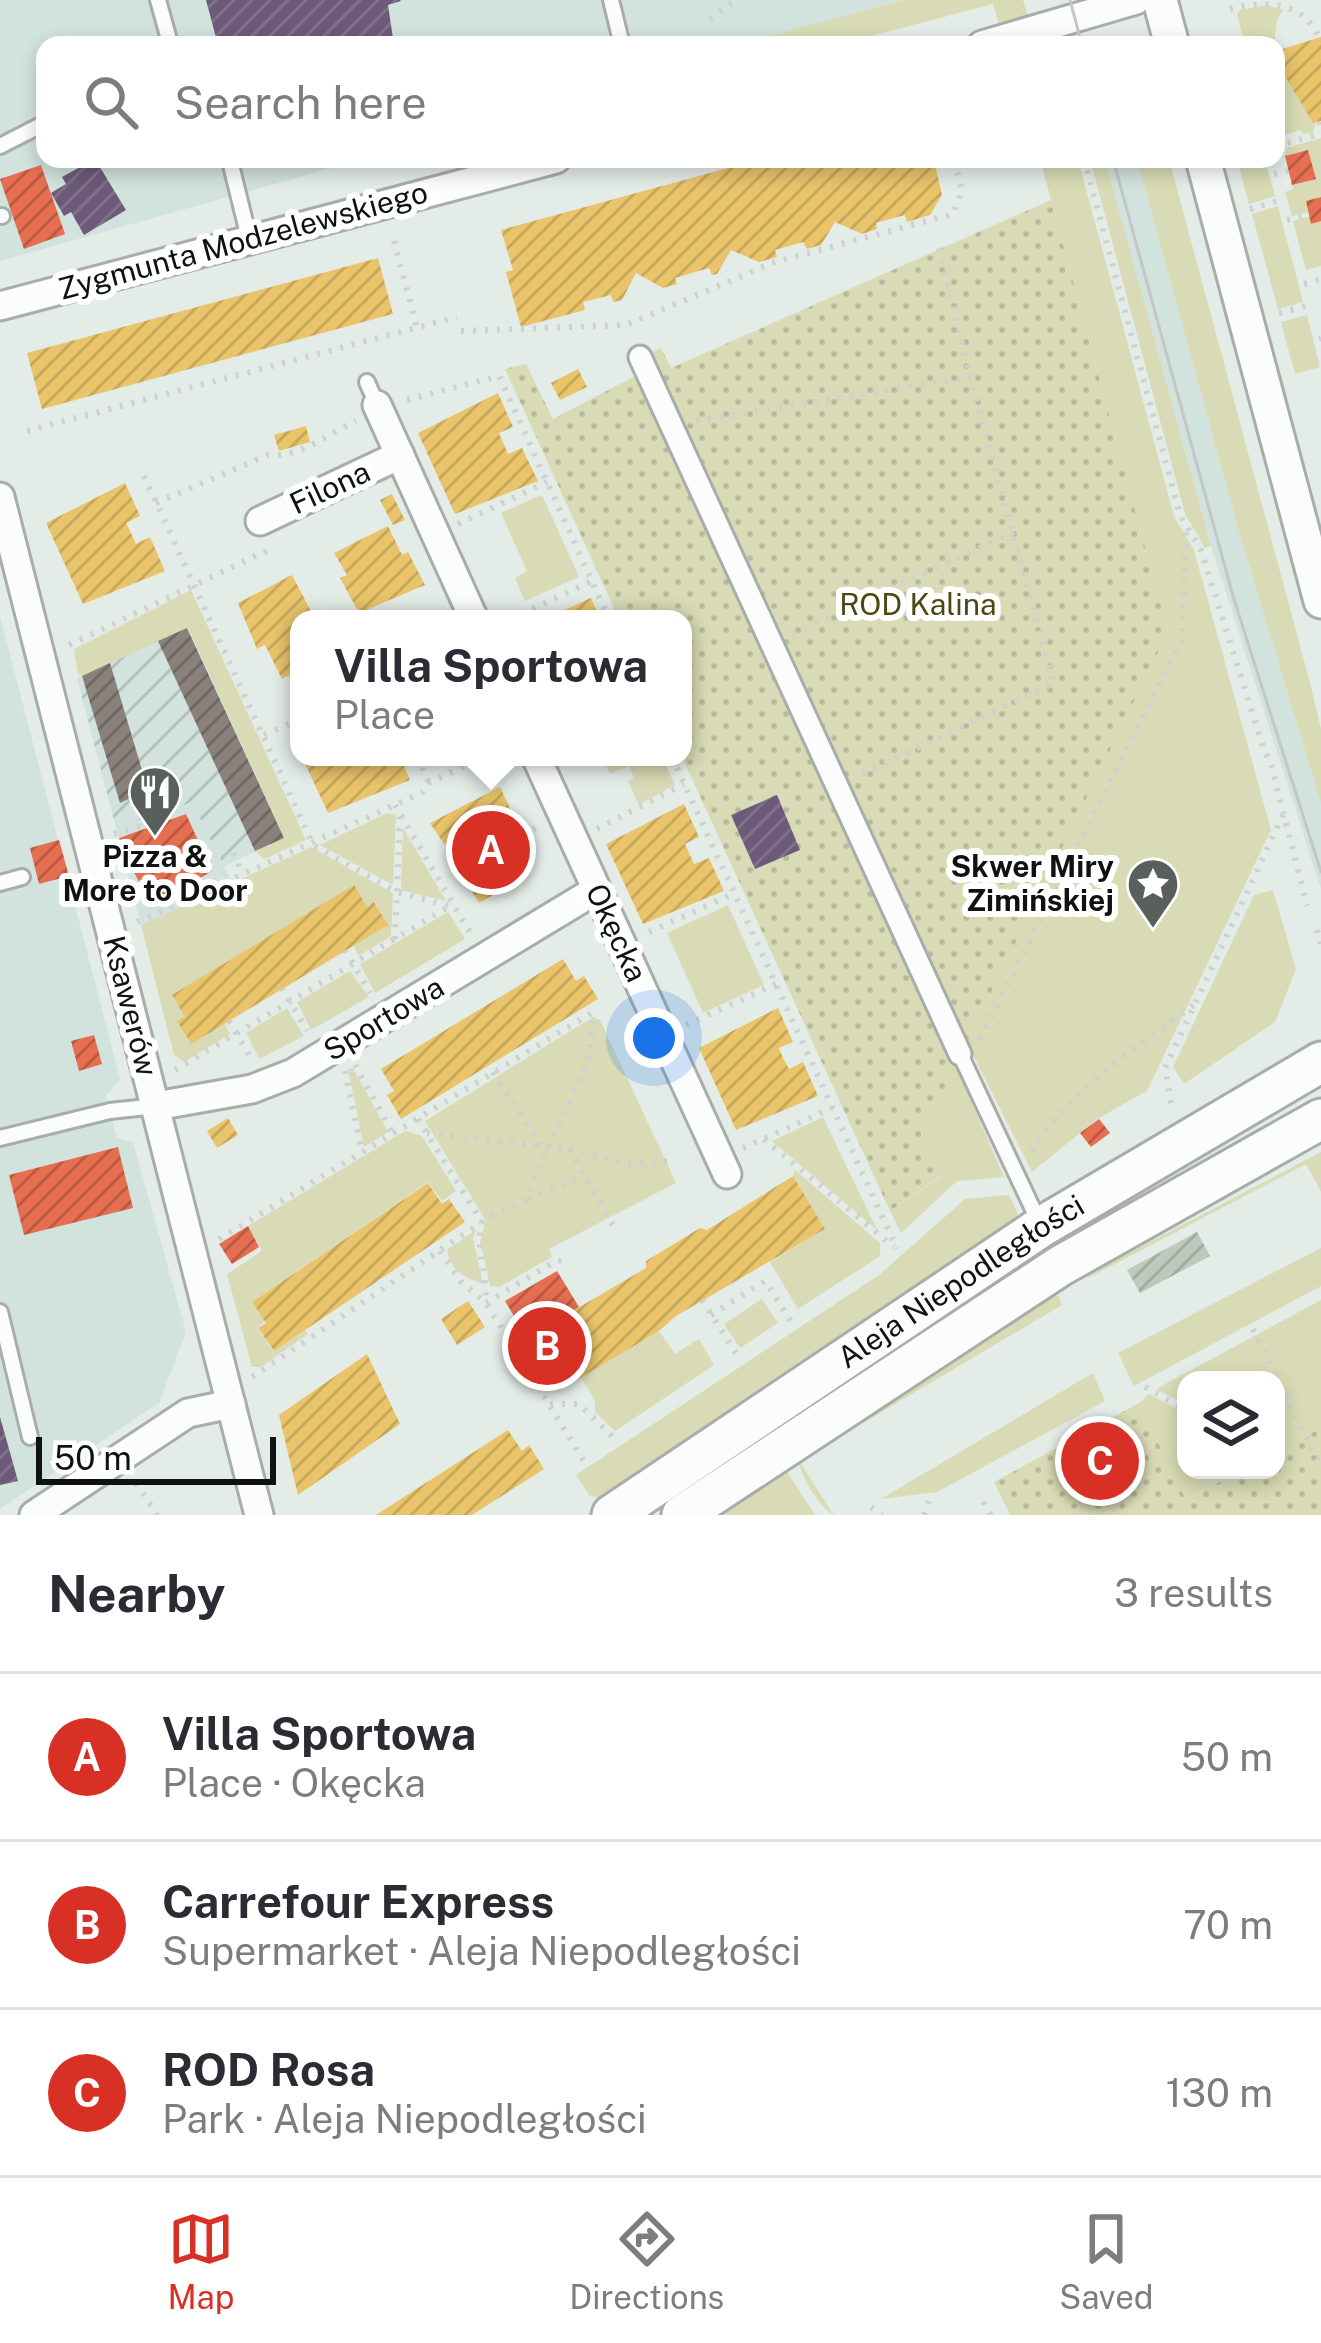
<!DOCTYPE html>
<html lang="en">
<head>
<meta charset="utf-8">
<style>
  :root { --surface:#fff; --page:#f2f2f3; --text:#2b2b33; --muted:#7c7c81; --line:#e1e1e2; --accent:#d93025 }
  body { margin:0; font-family:"Public Sans",sans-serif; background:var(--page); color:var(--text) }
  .controls { position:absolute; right:36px; bottom:36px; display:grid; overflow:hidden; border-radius:24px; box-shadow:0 6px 18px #0003 }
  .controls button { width:108px; height:108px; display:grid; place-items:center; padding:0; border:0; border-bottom:3px solid var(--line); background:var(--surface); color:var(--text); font:60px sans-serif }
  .scale { position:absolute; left:36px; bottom:30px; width:240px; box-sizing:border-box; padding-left:12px; border:6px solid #0e1311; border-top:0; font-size:33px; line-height:42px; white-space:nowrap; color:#0e1311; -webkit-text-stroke:9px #fff; paint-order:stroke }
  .you { position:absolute; left:654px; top:1038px; width:42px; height:42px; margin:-30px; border:9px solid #fff; border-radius:50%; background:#1a73e8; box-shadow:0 0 0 18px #1a73e833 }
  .badge { display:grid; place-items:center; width:78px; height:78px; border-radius:50%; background:var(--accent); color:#fff; font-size:39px; font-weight:700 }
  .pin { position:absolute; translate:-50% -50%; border:6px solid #fff; box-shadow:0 3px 12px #0006 }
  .popup { position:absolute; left:290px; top:610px; width:402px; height:156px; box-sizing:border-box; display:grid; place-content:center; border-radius:24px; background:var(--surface); filter:drop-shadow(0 3px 9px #0005); font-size:39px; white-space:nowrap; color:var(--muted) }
  .popup b { font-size:45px; color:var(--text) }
  .popup::after { content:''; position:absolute; left:50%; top:100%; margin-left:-24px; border:24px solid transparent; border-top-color:var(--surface) }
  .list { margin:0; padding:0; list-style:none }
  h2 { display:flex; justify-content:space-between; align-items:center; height:156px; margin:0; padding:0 48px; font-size:51px }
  h2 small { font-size:39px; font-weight:400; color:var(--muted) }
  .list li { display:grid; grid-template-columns:78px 1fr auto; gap:36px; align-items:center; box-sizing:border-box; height:168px; padding:0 48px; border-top:3px solid var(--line) }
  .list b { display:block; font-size:45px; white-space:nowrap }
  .list p { margin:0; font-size:39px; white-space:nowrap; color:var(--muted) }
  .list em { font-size:39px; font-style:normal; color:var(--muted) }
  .icon { flex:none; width:66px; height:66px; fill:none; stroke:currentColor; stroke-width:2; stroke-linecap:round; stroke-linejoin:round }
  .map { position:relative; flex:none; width:1321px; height:1515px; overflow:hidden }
  .search { position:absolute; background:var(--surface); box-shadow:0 6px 18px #0003; left:36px; right:36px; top:36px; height:132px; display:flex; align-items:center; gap:30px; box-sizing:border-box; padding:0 42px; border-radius:24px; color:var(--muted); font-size:45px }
  .sheet { height:660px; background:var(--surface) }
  nav { display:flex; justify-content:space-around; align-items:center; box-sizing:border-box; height:168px; border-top:3px solid var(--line); background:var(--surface); font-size:33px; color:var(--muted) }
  nav a { display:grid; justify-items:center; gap:6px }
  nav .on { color:var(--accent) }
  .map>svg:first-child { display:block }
  .built { fill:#d2e2dc }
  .industrial { fill:url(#industrial-furrows) }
  .grass { fill:#d8dbb5 }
  .garden { fill:url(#garden-dots) }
  .homes { fill:url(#homes-hatch) }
  .shops { fill:url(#shops-hatch) }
  .offices { fill:url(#offices-hatch) }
  .industry { fill:url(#industry-hatch) }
  .building { fill:url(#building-hatch) }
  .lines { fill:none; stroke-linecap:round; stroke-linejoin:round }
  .service-casing { stroke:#a8adaa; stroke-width:20 }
  .pedestrian-casing { stroke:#a8adaa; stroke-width:27 }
  .minor-casing { stroke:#a8adaa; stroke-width:33 }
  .tertiary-casing { stroke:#a8adaa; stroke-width:39 }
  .secondary-casing { stroke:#a8adaa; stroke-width:45 }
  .path { stroke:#cfd1d0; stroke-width:6; stroke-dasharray:3 9; stroke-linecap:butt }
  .service { stroke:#fbfcfc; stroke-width:14 }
  .pedestrian { stroke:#fbfcfc; stroke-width:21 }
  .minor { stroke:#fbfcfc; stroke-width:27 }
  .tertiary { stroke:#fbfcfc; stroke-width:33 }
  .secondary { stroke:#fbfcfc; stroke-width:39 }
  .tram { stroke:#c5c7c7; stroke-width:3 }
  .labels { text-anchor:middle; stroke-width:12; stroke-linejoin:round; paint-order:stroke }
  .street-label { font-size:30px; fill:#0e1311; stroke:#fff }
  .park-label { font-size:30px; fill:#4b4811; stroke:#fff }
  .poi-label { font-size:30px; font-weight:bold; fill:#0e1311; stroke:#fff }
</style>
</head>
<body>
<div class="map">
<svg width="1321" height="1515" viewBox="0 0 1321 1515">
  <defs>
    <pattern id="industrial-furrows" width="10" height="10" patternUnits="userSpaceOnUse" patternTransform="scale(3)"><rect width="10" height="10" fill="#d2e2dc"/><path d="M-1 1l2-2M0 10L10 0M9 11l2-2" fill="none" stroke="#b3c1bc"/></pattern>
    <pattern id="garden-dots" width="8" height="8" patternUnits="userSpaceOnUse" patternTransform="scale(3)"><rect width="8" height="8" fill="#d8dbb5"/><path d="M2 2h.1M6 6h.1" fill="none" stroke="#b8bb9b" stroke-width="1.8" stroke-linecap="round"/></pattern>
    <pattern id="homes-hatch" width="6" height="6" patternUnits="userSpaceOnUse" patternTransform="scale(3)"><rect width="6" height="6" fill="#e9c46a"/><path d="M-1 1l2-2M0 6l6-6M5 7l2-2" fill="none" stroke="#c7a85b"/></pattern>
    <pattern id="shops-hatch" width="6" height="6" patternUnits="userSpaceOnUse" patternTransform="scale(3)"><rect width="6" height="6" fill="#e76f51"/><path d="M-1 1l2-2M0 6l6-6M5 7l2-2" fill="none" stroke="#ba5a42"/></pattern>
    <pattern id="offices-hatch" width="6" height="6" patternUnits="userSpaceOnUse" patternTransform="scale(3)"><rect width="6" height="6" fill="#6d597a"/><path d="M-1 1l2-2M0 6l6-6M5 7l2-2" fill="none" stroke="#80718a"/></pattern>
    <pattern id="industry-hatch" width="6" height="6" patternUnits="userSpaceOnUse" patternTransform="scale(3)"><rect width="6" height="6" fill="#8a817c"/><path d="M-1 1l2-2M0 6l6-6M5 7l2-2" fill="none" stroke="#6f6864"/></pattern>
    <pattern id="building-hatch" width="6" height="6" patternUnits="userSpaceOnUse" patternTransform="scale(3)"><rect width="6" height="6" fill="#bdc9bc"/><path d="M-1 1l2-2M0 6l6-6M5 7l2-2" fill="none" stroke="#a1aca1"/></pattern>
  </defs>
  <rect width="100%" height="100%" fill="#e4ece8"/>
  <g class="built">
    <path d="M0,0H958L791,45H45V159H364L0,261Z"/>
    <path d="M1105,159H1137L1240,535L1321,803V889L1211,546Z"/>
    <path d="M0,616L120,1079L106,1096L117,1138L133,1142L186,1332L159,1403L0,1509Z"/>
    <path d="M192,801L232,883L141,925L116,828Z"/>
  </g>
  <path class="industrial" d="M187,628L284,838L224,866L192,802L116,828L77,678Z"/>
  <g class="grass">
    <path d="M905,0H1023L1028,17L999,26L993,4L837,45H736Z"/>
    <path d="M1267,5L1283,10L1277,20L1274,45H1245L1237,15L1240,10Z"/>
    <path d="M1276,60L1316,123L1313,133L1303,134L1300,130L1276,138Z"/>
    <path d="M1321,138V197L1306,201L1308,212L1292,216L1285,192L1293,189L1292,185L1315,178L1308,151L1285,156L1287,148Z"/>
    <path d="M1040,159H1078L1174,516L1194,550L1271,830L1147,1091L1097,1119L1032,1172L972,1053L964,1046L1168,632Z"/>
    <path d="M1090,159H1105L1211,546L1205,548L1185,514Z"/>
    <path d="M1137,159H1169L1309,679L1321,729V803L1240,535Z"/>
    <path d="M1237,159H1265L1275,196L1249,204Z"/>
    <path d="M1278,206L1303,302L1278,309L1252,214Z"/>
    <path d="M1310,216L1312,223L1321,221V266L1306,270L1293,221Z"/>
    <path d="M1307,315L1320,367L1295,374L1281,322Z"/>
    <path d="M539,496L543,497L579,577L525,601L515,578L527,571L501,513Z"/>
    <path d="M191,590L306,840L264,859L255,851L284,837L188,628L82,676L78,674L74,649Z"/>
    <path d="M602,757H662L675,785L639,805L628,781L634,778L629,766L610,774Z"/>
    <path d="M387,813L396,815L393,885L320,845Z"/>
    <path d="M403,828L446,901L401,890Z"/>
    <path d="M311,847L393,893L391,936L359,956L353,945L387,924L375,903L367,907L353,886L173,995L185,1017L178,1022L190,1043L224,1023L230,1034L184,1062L174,1055L141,925Z"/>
    <path d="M1273,890L1296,969L1275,1022L1184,1084L1173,1067L1254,895Z"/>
    <path d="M728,905L764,985L703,1013L667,933Z"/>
    <path d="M448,912L465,939L375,993L360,964Z"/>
    <path d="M350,971L369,997L311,1030L297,1002Z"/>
    <path d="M287,1008L304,1036L259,1059L246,1033Z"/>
    <path d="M593,1017L600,1020L676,1183L549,1249L552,1257L499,1287L490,1286L480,1241L486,1221L425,1121Z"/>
    <path d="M955,1064L1004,1177L957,1181L901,1233L890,1211L941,1177L921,1135Z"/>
    <path d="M353,1068L388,1132L364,1147L348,1069Z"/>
    <path d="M823,1117L877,1230L772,1141Z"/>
    <path d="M405,1131L422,1136L456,1191L442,1201L428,1182L252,1302L265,1321L257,1328L273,1351L305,1330L308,1334L261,1367H252L227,1274L262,1251L248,1226Z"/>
    <path d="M1321,1152V1192L1306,1164L1088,1278L1089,1274Z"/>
    <path d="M795,1170L880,1243V1256L798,1309L770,1262L825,1229L793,1176Z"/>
    <path d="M1009,1195L1018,1214L1015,1222L602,1499L589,1495L576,1475L879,1275L965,1199Z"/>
    <path d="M476,1230L473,1238L483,1284C465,1278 450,1271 447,1250Z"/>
    <path d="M1321,1248V1286L1134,1386L1118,1353Z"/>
    <path d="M1051,1294L1059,1297L1062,1305L799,1461L834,1515C817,1505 803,1479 798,1460Z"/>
    <path d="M762,1299L778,1323L740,1348L724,1324Z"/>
    <path d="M1321,1300V1428L1276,1451V1380H1186V1405L1156,1389Z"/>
    <path d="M659,1331L675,1354L699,1339L714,1365L615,1431L595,1412V1401L581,1377Z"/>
    <path d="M1093,1373L1105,1401L937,1492L881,1499Z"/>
    <path d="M1149,1394L1186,1414V1470H1242L1186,1500L1139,1403Z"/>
    <path d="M780,1470L787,1472L815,1515H715Z"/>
  </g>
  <g class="garden">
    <path d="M1051,200L1168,632L921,1135L941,1176L890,1211L682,757L683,619H619L505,369L526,364L553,419L637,375L632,361L661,348L671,368Z"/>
    <path d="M1139,1403L1186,1500L1242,1470H1276V1451L1321,1428V1515H1010L994,1482Z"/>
  </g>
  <g class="homes">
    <path d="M1321,37V121L1313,123L1277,63L1276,51Z"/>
    <path d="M761,159H942L936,169L942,195L930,215L907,222L905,215L876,223L877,229L862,234L835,222L821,245L807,249L803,242L775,250L777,257L759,262L731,250L717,274L712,275L709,268L675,278L677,284L663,288L636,273L622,300L613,302L611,295L583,302L585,310L521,327L506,272L513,270L501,230Z"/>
    <path d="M378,258L393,314L42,409L27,353Z"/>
    <path d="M578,369L587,387L560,400L551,383Z"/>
    <path d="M498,393L513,427L499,433L508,454L522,448L538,481L455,514L418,433Z"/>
    <path d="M306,426L310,442L279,451L274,435Z"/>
    <path d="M125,483L140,516L126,523L130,531L136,544L150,537L165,571L83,604L46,523Z"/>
    <path d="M392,494L405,520L393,525L380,500Z"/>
    <path d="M388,526L402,555L408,552L425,585L359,613L340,578L347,575L334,553Z"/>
    <path d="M292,575L315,619H299V670L282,679L265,645L257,649L238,603Z"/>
    <path d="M591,598L600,619H545Z"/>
    <path d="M302,757H400L410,780L328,813Z"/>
    <path d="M500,787L533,857L522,864L528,874L479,903L465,880L469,877L452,857L456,855L448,842L444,844L430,823Z"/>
    <path d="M684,804L699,837L685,844L694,864L709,858L724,891L643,924L606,844Z"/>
    <path d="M354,885L367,907L374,902L388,925L191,1044L177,1021L185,1017L172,995Z"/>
    <path d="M563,959L576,981L584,976L598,999L401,1119L387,1095L394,1091L381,1069Z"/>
    <path d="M778,1008L793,1042L779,1048L783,1058L789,1069L803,1062L818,1096L736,1130L699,1048Z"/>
    <path d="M228,1118L238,1135L217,1148L207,1131Z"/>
    <path d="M793,1176L825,1229L676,1316L659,1331L558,1391L527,1338L646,1268V1261L700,1228L707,1230Z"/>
    <path d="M428,1183L442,1204L449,1199L465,1222L274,1351L258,1328L266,1323L252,1302Z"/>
    <path d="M468,1301L485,1327L457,1345L441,1319Z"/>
    <path d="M367,1354L400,1424L298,1495L279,1415Z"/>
    <path d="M508,1430L522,1451L529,1445L544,1469L472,1515H376Z"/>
  </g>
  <g class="shops">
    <path d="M1308,150L1316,179L1292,185L1285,156Z"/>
    <path d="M41,165L65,234L24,249L0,179Z"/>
    <path d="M1321,197V221L1311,224L1306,201Z"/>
    <path d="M186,814L212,871L150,907L119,838Z"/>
    <path d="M59,840L69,876L39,884L30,848Z"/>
    <path d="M94,1035L102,1064L79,1071L71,1041Z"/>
    <path d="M1099,1119L1110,1133L1091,1147L1080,1133Z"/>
    <path d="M118,1147L133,1208L24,1235L9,1175Z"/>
    <path d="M248,1226L259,1247L232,1264L219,1244Z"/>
    <path d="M557,1271L579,1307L527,1338L505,1301Z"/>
  </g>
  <g class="offices">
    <path d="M206,0H400L401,1L388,5L394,45H218Z"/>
    <path d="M95,159L126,210L84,235L71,212L64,216L51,193L66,184L62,177Z"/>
    <path d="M777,795L800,850L755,869L731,815Z"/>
    <path d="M0,1417L18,1481L0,1485Z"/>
  </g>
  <g class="industry">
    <path d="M187,628L284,838L255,851L158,641Z"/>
    <path d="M110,663L148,790L120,803L82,676Z"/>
  </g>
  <path class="building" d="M1197,1232L1210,1256L1140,1293L1127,1270Z"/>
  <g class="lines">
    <g class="service-casing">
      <g id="service">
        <path d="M158,0L168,36L167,45"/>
        <path d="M611,0L622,45"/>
        <path d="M0,146L45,123"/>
        <path d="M230,161L249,238"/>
        <path d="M0,216H2"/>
        <path d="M367,382L377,405"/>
        <path d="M0,883L22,877"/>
        <path d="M960,1054L1039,1222"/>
        <path d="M0,1138L110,1111L156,1106"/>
        <path d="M0,1312L30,1437"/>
      </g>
    </g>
    <g class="pedestrian-casing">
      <path id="pedestrian" d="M640,357L960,1054"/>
    </g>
    <g class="minor-casing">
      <g id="minor">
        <path d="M982,45L1136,0"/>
        <path d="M0,306L556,159"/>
        <path d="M377,405L474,619"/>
        <path d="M0,497L259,1515"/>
        <path d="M260,521L400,455"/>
        <path d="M536,757L727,1174"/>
        <path d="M156,1106L252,1089L293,1073L596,890"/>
        <path d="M34,1515L188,1413L231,1404"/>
      </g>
    </g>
    <g class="tertiary-casing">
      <g id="tertiary">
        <path d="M1160,0L1172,45"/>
        <path d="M1203,159L1321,601"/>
      </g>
    </g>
    <g class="secondary-casing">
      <g id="secondary">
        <path id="s1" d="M612,1515L1041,1227L1321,1062"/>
        <path d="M682,1515L1060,1266L1321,1119"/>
      </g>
    </g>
    <g class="path">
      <path d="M1230,9C1263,0 1304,1 1319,38"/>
      <path d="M710,19L736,0"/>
      <path d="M1320,122L1321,128"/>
      <path d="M1276,146L1321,134"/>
      <path d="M1084,159L1180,515L1201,550L1265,753L1270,760L1307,906"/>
      <path d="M1274,174L1288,171"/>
      <path d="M1250,209L1281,200"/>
      <path d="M1287,220L1309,214"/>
      <path d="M394,241L417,328"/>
      <path d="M939,248L970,377"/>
      <path d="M1304,284L1319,280"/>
      <path d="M1279,313L1310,305"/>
      <path d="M461,331L626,325L775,262L953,214L962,190L954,159"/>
      <path d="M1319,339L1321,338"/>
      <path d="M407,400L499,376L609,619"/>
      <path d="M696,421L970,377L1054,683L856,777"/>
      <path d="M27,431L457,317"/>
      <path d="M144,476L313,845L397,892L449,906"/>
      <path d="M156,503L268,455C300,458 328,434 356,421"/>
      <path d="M458,524L547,482"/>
      <path d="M511,619L592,581"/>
      <path d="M793,633L1014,532"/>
      <path d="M69,645L268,550"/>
      <path d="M264,735L299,719"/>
      <path d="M417,757L428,781"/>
      <path d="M672,757L897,1249"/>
      <path d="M395,805L472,936"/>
      <path d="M597,829L684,784"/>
      <path d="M114,834L152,823L154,827"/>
      <path d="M522,834L538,827"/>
      <path d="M233,853L243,874"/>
      <path d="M137,922L423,792L429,783L483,757"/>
      <path d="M1317,930L1321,944"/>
      <path d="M649,932L733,894"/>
      <path d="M395,939L400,817"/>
      <path d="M345,950L370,993"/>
      <path d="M282,988L307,1031"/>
      <path d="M229,1021L251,1058"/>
      <path d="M686,1025L776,984"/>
      <path d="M980,1039L1182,640L1186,530"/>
      <path d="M355,1065L392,1132"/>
      <path d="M175,1070L453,904"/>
      <path d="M345,1071L362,1152"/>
      <path d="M493,1072L542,1146"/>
      <path d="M1171,1103L1165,1068L1283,815"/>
      <path d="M418,1119L482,1222C475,1250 487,1275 486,1303"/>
      <path d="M427,1133L570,1149L628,1164L669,1161"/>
      <path d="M764,1139L894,1247"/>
      <path d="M743,1148L832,1108"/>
      <path d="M570,1149L615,1229"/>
      <path d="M1032,1151C1064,1093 1142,1044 1195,1004"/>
      <path d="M528,1199L583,1177"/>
      <path d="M219,1239L598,1009"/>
      <path d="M440,1251L460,1281L486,1303L584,1461"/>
      <path d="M702,1300L739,1358"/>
      <path d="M486,1303L556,1261L565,1260"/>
      <path d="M711,1315L765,1281L792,1323"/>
      <path d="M1253,1329L1321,1466"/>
      <path d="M252,1377L482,1222L525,1200L587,1063L594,1012"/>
      <path d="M1145,1387L1186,1410"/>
      <path d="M550,1404H579L616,1440"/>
      <path d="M136,1483L157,1515"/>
      <path d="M983,1502L991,1515"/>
      <path d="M871,1507L882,1515"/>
      <path d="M924,1515L930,1499"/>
    </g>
    <use href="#service" class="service"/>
    <use href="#pedestrian" class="pedestrian"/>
    <use href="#minor" class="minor"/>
    <use href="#tertiary" class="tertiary"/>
    <use href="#secondary" class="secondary"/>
    <g class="tram">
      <path d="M1070,0L1082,45"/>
      <path d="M1113,159L1233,596L1321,872"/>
    </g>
  </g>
  <defs>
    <g id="restaurant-pin" transform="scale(2.7)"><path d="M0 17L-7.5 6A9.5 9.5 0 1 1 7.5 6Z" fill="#595f5c" stroke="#fff"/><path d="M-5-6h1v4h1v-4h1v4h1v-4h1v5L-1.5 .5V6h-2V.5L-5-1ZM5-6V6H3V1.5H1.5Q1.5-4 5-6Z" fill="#fff"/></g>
    <g id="sight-pin" transform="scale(2.7)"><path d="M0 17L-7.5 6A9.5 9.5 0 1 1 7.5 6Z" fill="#595f5c" stroke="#fff"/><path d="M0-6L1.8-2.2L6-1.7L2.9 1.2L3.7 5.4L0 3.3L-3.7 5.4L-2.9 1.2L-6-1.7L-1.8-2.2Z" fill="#fff"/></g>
  </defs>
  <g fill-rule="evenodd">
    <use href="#restaurant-pin" x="155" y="792"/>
    <use href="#sight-pin" x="1153" y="884"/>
  </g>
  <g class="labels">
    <g class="street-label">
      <text transform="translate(243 241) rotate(-15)" y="10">Zygmunta Modzelewskiego</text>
      <text transform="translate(330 488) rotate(-25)" y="10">Filona</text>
      <text transform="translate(616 933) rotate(65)" y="10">Okęcka</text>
      <text transform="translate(130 1006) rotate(76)" y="10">Ksawerów</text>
      <text transform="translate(384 1019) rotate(-31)" y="10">Sportowa</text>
      <text dy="10" stroke="none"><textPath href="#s1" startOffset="420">Aleja Niepodległości</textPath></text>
    </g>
    <g class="park-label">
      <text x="918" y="615">ROD Kalina</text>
    </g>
    <g class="poi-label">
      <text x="155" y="867">Pizza &amp;<tspan x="155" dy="34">More to Door</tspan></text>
      <text x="1114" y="877" text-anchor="end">Skwer Miry<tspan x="1114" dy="34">Zimińskiej</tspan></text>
    </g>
  </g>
</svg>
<div class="controls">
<button><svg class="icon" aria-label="layers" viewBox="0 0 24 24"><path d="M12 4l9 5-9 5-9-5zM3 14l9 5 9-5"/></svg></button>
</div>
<div class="scale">50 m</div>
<div class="you"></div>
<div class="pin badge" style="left:491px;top:850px">A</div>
<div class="popup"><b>Villa Sportowa</b>Place</div>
<div class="pin badge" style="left:547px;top:1346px">B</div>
<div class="pin badge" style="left:1100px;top:1461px">C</div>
<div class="search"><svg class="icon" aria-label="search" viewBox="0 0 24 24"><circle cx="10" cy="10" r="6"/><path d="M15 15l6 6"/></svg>Search here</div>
</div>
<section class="sheet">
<h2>Nearby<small>3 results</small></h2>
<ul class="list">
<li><span class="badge">A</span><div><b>Villa Sportowa</b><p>Place · Okęcka</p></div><em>50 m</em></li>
<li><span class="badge">B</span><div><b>Carrefour Express</b><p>Supermarket · Aleja Niepodległości</p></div><em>70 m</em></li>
<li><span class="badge">C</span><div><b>ROD Rosa</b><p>Park · Aleja Niepodległości</p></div><em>130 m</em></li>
</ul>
</section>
<nav>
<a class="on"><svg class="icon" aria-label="map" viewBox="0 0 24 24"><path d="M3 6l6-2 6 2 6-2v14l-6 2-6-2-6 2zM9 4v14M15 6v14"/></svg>Map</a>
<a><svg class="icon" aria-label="directions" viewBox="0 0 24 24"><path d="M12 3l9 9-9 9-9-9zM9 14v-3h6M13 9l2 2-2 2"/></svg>Directions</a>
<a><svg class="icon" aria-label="saved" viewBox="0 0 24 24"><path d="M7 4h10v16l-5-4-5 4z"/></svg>Saved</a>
</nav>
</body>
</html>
